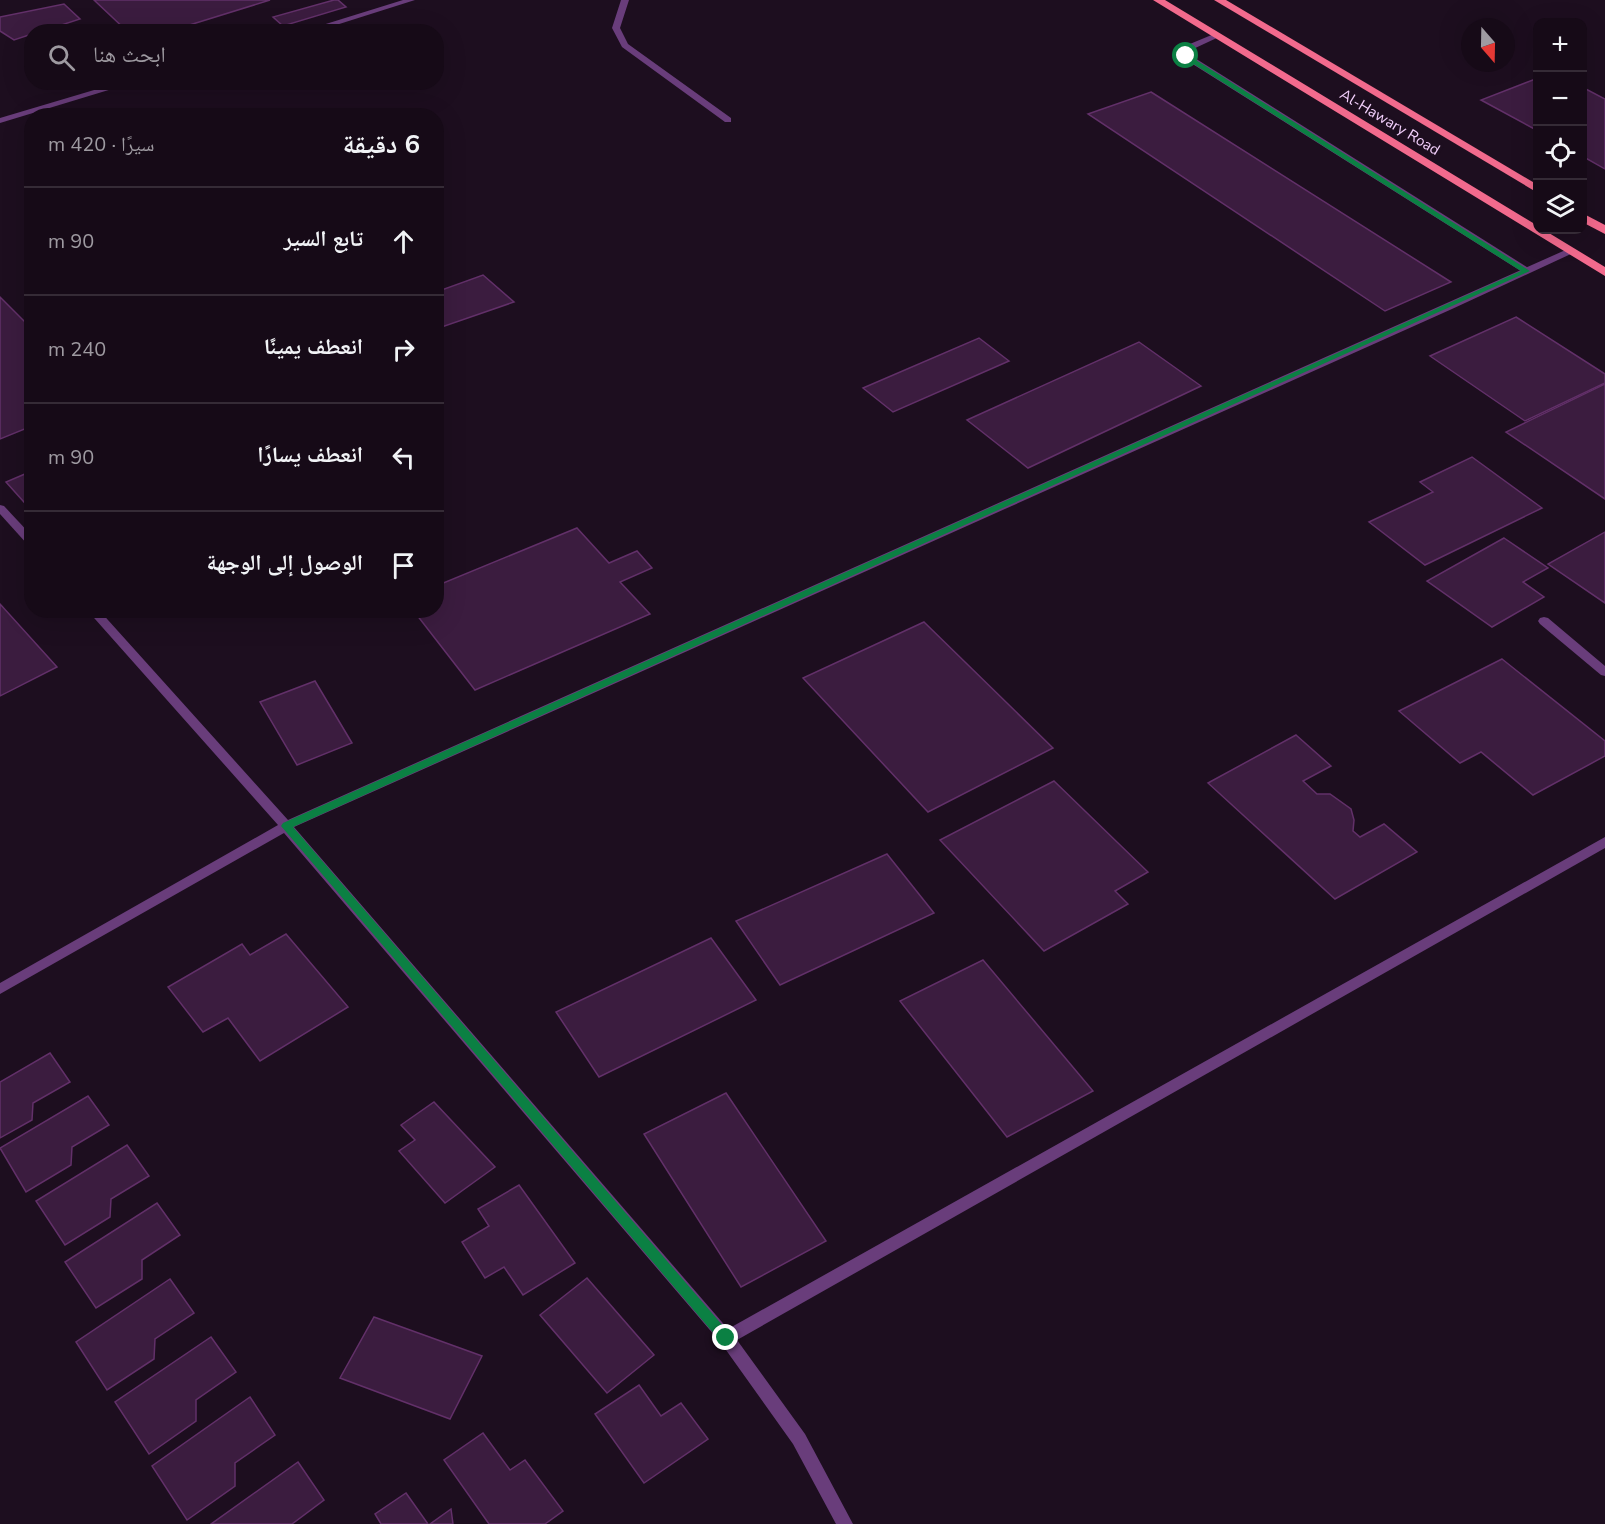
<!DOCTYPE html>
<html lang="ar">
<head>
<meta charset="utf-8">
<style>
  :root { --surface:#160a17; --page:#1f1320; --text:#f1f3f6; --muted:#9e9aa1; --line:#352b36 }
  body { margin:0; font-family:"Nunito Sans","Noto Naskh Arabic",sans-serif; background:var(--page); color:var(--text); direction:rtl }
  .controls { position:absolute; right:18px; top:18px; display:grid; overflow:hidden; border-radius:12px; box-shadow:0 6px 24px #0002 }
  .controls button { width:54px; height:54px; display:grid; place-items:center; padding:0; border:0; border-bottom:2px solid var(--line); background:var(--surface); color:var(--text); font:30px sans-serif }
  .compass { position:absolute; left:1461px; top:18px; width:54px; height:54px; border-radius:50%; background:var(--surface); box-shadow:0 6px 24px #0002; rotate:160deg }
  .stop { position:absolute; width:18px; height:18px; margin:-14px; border:4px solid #0b8043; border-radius:50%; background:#fff }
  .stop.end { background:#0b8043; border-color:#fff; box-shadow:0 2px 6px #0008 }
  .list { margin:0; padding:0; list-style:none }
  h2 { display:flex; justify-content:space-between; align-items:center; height:78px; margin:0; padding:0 24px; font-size:26px }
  h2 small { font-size:20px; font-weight:400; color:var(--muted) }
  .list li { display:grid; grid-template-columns:39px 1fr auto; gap:18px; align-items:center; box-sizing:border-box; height:108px; padding:0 24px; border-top:2px solid var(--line) }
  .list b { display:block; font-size:22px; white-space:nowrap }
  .list em { font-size:20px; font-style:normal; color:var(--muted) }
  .icon { flex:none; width:33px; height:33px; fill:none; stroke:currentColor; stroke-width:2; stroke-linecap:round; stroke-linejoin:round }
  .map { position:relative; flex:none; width:1605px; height:1524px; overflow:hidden; direction:ltr }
  .search { position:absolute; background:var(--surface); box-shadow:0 6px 24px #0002; left:24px; top:24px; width:420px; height:66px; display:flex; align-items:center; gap:15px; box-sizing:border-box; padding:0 21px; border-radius:24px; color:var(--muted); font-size:22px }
  .panel { position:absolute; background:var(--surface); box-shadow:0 6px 24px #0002; left:24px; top:108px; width:420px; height:510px; border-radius:24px; direction:rtl }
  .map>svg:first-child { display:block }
  .building { fill:#3b1c3f; stroke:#623069; stroke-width:1.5 }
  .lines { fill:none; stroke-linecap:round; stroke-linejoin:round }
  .service { fill:#693d7b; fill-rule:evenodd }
  .minor { fill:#693d7b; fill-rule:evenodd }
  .trunk { fill:#f26a8d; fill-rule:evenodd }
  .route { fill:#0b8043 }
  .labels { text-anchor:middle; stroke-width:6; stroke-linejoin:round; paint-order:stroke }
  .far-street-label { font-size:15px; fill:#f3d0fc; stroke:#1d0e1f }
</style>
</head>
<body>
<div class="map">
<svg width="1605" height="1524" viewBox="0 0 1605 1524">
  <rect width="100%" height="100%" fill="#1d0e1f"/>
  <g class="building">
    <path d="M94,0H270L167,32H128Z"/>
    <path d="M334,0H338L346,7L283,26L273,17Z"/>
    <path d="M64,4L80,19L40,32H32V34L14,40L0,31V17Z"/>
    <path d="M1538,78V131L1481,100Z"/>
    <path d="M1582,87L1605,99V169L1582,156Z"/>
    <path d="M1151,92L1451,282L1385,311L1088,114Z"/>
    <path d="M483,275L514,302L436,329V292Z"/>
    <path d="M0,297L32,329V426L0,439Z"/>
    <path d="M1516,317L1605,374V383L1525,421L1430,356Z"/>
    <path d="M979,338L1009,361L893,412L863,388Z"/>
    <path d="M1139,342L1201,386L1028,468L967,420Z"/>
    <path d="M1605,384V499L1506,432Z"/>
    <path d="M1472,457L1542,508L1425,565L1369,522L1433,492L1420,482Z"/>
    <path d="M32,471V511L6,482Z"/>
    <path d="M577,528L609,563L637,551L652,568L620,582L650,614L475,690L413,610H436V586Z"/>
    <path d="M1605,532V603L1548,564Z"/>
    <path d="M1504,538L1548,568L1523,582L1544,597L1492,627L1427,581Z"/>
    <path d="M0,604L57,667L0,696Z"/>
    <path d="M924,622L1053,748L928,812L803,678Z"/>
    <path d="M1502,659L1605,741V756L1533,795L1481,752L1460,763L1399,711Z"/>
    <path d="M315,681L352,743L297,765L260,702Z"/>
    <path d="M1296,735L1331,766L1303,781L1317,794H1330L1351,809L1354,820L1353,831L1360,837L1384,824L1417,852L1335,899L1208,783Z"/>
    <path d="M1054,781L1148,872L1115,891L1128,904L1044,951L940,840Z"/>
    <path d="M887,854L934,913L780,985L736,921Z"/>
    <path d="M286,934L348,1007L260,1061L228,1018L203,1032L168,987L242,944L250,955Z"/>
    <path d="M711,938L756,1000L599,1077L556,1012Z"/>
    <path d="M983,960L1093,1091L1007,1137L900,1001Z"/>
    <path d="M50,1053L70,1082L33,1103L32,1120L0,1138V1082Z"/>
    <path d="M726,1093L826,1241L741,1287L644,1134Z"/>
    <path d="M88,1096L109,1125L72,1147L71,1165L26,1192L0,1148Z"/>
    <path d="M434,1102L495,1167L445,1203L399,1151L415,1140L401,1125Z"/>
    <path d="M127,1145L149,1176L111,1199L110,1217L65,1245L36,1201Z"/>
    <path d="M519,1185L575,1263L523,1295L504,1267L485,1278L462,1242L489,1226L478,1209Z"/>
    <path d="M157,1203L180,1235L142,1260V1279L96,1308L65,1262Z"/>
    <path d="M587,1278L654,1355L607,1393L540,1315Z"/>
    <path d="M170,1279L194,1313L155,1339L154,1359L107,1390L76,1342Z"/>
    <path d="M374,1317L482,1356L450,1419L340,1378Z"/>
    <path d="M211,1337L236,1372L196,1400V1421L149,1454L115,1402Z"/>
    <path d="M639,1385L661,1416L681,1403L708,1439L644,1483L595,1414Z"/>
    <path d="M250,1397L275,1435L235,1463V1486L187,1520L152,1466Z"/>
    <path d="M483,1433L510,1470L525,1460L563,1511L545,1524H489L444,1460Z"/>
    <path d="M298,1462L324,1500L292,1524H211Z"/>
    <path d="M406,1493L428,1524H381L375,1514Z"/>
    <path d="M451,1509L453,1524H430Z"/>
  </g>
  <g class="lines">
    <g class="service">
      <path d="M621,0H629L620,28L628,44L731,118V122H725L622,47L612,28Z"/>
      <path d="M1214,34L1221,36L1191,50L1190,55L1530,269V273H1524L1183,58L1181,52L1185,46Z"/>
      <path d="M1544,617L1548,618L1605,666V676L1601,675L1540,624L1538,621L1540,618Z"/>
    </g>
    <g class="minor">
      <path d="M403,0H415L314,32H300Z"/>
      <path d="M121,82H135L0,123V118Z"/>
      <path d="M1570,248L1575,251L1573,253L1452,309L294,827L728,1329L1605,837V848L737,1340L805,1434L853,1524H836L793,1444L721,1343L284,833L0,994V983L278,825L87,610H99L288,820Z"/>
      <path d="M0,505L4,506L32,536V546L28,545L0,514Z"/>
    </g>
    <g class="trunk">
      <path d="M1153,0H1165L1538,226V230H1544L1605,267V276Z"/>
      <path d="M1214,0H1226L1538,185V193Z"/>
      <path d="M1582,213L1605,225V234L1582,222Z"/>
    </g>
  </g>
  <path class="route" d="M1184,55H1188L1530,271L293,827L730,1334L732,1338L726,1344L721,1342L281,826L283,823L1521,271L1184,58Z"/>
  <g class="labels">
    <g class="far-street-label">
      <text transform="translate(1390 122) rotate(31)" y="5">Al-Hawary Road</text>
    </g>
  </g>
</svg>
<div class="controls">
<button>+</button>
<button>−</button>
<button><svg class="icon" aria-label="locate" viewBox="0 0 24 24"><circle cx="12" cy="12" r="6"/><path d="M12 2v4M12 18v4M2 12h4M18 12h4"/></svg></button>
<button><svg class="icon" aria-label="layers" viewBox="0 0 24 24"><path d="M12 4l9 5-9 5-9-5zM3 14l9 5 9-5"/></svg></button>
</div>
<svg class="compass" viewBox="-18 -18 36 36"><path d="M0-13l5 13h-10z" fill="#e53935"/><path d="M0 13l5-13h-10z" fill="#9e9aa1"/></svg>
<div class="stop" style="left:1186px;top:56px"></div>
<div class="stop end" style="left:726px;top:1338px"></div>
<div class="search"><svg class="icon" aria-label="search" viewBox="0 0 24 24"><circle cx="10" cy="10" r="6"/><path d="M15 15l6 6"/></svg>ابحث هنا</div>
<section class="panel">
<h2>6 دقيقة<small>سيرًا · 420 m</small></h2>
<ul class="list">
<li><svg class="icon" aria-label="ahead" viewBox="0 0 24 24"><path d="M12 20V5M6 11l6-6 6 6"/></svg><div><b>تابع السير</b></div><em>90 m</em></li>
<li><svg class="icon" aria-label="right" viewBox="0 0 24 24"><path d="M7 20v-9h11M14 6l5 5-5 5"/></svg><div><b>انعطف يمينًا</b></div><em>240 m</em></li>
<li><svg class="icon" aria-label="left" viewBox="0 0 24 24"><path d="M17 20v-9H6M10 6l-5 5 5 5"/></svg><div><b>انعطف يسارًا</b></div><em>90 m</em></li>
<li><svg class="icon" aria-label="arrive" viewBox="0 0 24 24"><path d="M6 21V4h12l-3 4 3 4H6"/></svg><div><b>الوصول إلى الوجهة</b></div></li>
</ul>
</section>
</div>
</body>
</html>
